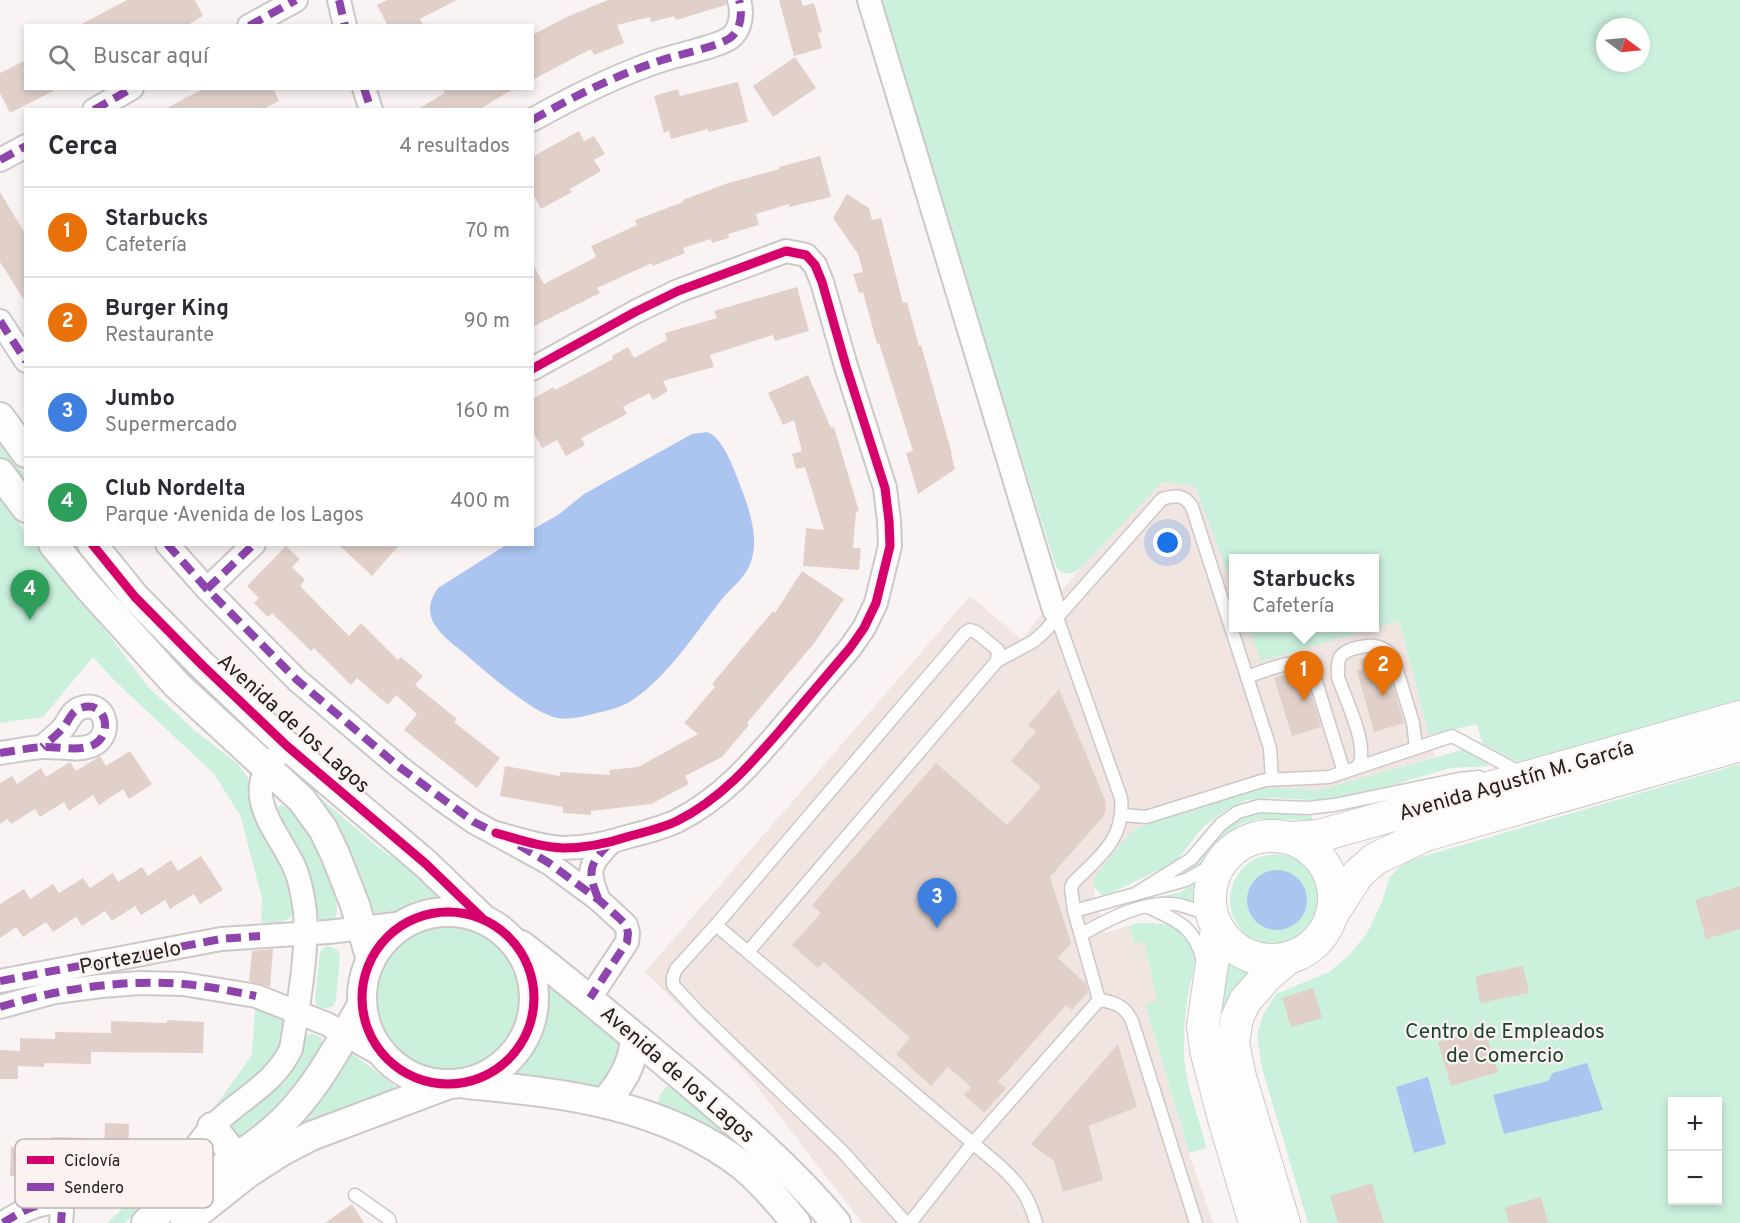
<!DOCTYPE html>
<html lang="es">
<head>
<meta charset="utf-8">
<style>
  :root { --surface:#fff; --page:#f7f7f7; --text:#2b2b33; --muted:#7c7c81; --line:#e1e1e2; --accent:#0b8043 }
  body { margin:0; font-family:Overpass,sans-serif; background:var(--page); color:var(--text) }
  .controls { position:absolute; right:18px; bottom:18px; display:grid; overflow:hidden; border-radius:0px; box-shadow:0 3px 9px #0003 }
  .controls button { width:54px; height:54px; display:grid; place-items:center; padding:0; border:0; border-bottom:2px solid var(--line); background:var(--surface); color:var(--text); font:30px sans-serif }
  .compass { position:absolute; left:1596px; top:18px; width:54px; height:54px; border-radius:50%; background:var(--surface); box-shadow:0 3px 9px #0003; rotate:106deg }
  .you { position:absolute; left:1168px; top:543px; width:21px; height:21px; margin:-15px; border:4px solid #fff; border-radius:50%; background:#1a73e8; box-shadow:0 0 0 9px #1a73e833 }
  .badge { display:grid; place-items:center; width:39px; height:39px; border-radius:50%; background:var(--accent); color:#fff; font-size:20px; font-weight:700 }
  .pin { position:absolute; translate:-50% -50px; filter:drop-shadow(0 2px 3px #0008) }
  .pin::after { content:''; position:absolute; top:32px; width:21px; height:18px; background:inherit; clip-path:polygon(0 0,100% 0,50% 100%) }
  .popup { position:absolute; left:1229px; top:554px; width:150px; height:78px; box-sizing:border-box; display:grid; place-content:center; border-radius:0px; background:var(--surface); filter:drop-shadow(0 2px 4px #0005); font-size:20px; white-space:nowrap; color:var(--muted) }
  .popup b { font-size:22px; color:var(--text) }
  .popup::after { content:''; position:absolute; left:50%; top:100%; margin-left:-12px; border:12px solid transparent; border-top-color:var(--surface) }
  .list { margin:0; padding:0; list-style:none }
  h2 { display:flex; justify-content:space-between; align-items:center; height:78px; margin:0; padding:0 24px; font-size:26px }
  h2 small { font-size:20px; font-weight:400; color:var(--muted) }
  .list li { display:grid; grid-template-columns:39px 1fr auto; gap:18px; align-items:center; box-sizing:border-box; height:90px; padding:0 24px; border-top:2px solid var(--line) }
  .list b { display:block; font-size:22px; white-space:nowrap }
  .list p { margin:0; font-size:20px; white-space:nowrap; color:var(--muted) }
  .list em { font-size:20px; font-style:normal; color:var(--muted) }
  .icon { flex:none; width:33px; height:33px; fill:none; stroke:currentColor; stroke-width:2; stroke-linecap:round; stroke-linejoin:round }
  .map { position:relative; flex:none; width:1740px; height:1223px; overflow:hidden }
  .search { position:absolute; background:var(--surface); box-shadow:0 3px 9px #0003; left:24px; top:24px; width:510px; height:66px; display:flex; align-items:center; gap:15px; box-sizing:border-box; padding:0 21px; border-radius:0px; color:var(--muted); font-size:22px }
  .panel { position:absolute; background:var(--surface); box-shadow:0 3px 9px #0003; left:24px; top:108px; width:510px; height:438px; border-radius:0px }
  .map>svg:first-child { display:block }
  .built { fill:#f0e5e1 }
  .green { fill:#cbf1dd; fill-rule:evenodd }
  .water { fill:#abc4f0 }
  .building { fill:#e1d0ca }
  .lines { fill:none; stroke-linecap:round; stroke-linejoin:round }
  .service-casing { stroke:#ccc8c7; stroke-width:15 }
  .minor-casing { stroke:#ccc8c7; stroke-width:26 }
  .tertiary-casing { stroke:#ccc8c7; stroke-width:32 }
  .secondary-casing { stroke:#ccc8c7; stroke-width:34 }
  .service { stroke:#fefdfd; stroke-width:12 }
  .minor { stroke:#fefdfd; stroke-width:22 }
  .tertiary { stroke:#fefdfd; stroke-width:28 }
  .secondary { stroke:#fefdfd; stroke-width:32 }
  .quiet { stroke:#8e44ad; stroke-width:8; stroke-dasharray:15 8; stroke-linecap:butt }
  .cycleway-casing { stroke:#fcf3f0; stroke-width:13 }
  .cycleway { stroke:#d6006c; stroke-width:9 }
  .labels { text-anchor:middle; stroke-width:4.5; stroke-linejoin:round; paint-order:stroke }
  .street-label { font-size:21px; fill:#242120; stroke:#fcf3f0 }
  .park-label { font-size:21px; fill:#1c4231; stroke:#fcf3f0 }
  .key { fill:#fcf3f0; stroke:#bbb4b2; stroke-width:1.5 }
  .key-label { font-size:16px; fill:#242120 }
</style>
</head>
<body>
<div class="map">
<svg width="1740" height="1223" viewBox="0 0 1740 1223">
  <rect width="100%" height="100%" fill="#f9f4f3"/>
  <path class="built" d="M1162,482L1195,486L1233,588L1234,628H1248L1261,660L1399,621L1435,757L1318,790L1261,787L1245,790L1144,825L1133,830L1095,876L1094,896L1105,933L1129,926L1134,943L1144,941L1157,1001L1145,1005L1189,1153L1213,1223H862L745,1071L645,972L970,596L1021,639L1081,568Z"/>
  <g class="green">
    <path d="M878,0H1740V710L1542,762L1520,763L1482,743L1477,724L1429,735L1399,621L1261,661L1248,628H1374V558H1234L1233,588L1195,486L1162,482L1081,568C1072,575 1064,576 1056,567ZM1605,27H1641V63H1605Z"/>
    <path d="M0,441L25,476V497L0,462Z"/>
    <path d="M0,498L25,532L26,544L36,545L109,635L148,687L193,729L238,764L248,778L250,794L285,857L299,906C290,922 279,925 261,922L262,898L240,815L214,774L115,681L93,657L43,717L0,723Z"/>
    <path d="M1465,749L1490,766L1451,768L1337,801L1273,798L1246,800L1226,810L1202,828L1179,858L1169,865L1109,894L1102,895L1094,887L1095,876L1119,846L1133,830L1144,825L1245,790L1261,787L1318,790Z"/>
    <path d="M1740,764V1223H1308L1262,1068L1257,1035L1263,1015L1276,994L1329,972L1350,954L1367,933L1382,902L1389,878L1404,862ZM1672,1102H1718V1200H1672Z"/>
    <path d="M304,784L380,849L441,890L444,896L440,900L367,921Z"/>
    <path d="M280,805C304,810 337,885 337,908C337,913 336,917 333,921L326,923L319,920L310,881L279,821L278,808Z"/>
    <path d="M1299,812L1310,814L1313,820L1259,819L1241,824L1223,837L1202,865L1187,875L1186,873C1208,850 1223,821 1256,814C1270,811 1285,813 1299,812Z"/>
    <circle cx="1276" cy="900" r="46"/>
    <path d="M1200,881L1204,882L1200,892V903L1198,906L1157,900L1156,898L1180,892Z"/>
    <circle cx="448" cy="998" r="76"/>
    <path d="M1138,923C1156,923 1181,922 1191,941C1200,960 1191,977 1188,995C1184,1020 1182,1048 1186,1073C1191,1098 1200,1124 1207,1148L1189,1153L1145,1004L1157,1001L1144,942L1134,943L1129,926Z"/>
    <path d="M327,945L337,950L340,955L336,1001L332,1007L324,1008L317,1006L315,999L320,952Z"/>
    <path d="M1225,958L1251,974L1215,1058Z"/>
    <path d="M550,981L610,1031L620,1044L623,1057L599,1088L509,1074C524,1056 537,1039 541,1015C543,1005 539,991 544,982Z"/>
    <path d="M255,1009C279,1014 287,1016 289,1042L166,1186L125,1223H107L183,1151L252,1055Z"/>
    <path d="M311,1033L322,1038C324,1070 265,1120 243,1143L229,1133C236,1110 267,1100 284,1082C295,1068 298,1040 311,1033Z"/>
    <path d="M350,1052L394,1085L395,1092L279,1138Z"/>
    <path d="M667,1086L676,1087L732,1137L731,1143L662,1114C657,1102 657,1096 667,1086Z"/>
  </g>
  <g class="water">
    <path d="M707,432C720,436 730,459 735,472C745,498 762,536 750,564C745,578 731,588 722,599C694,634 669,676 631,701C620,708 605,711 593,714C581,717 569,720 557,718C532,713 485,671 464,653C442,635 417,618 438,588L506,545L532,544L533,529L558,515L584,494L692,434Z"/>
    <circle cx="1277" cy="900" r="30"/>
    <path d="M1587,1063L1603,1110L1504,1134L1493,1095L1548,1081L1553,1073Z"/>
    <path d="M1428,1077L1446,1144L1414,1153L1396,1087Z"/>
  </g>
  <g class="building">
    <path d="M127,0H195L203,16L186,26H78Z"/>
    <path d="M387,0H457L420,19L424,26H388L377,5Z"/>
    <path d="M608,0H726V5L676,20L674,16L651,22L650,17L617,25L624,43L594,55L591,49L532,80V35L569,16Z"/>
    <path d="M779,0H801L803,6L814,3L822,32L818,33L822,48L794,56Z"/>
    <path d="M795,57L816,88L773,117L753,86Z"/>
    <path d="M26,60V88H59L10,113L0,93V73Z"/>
    <path d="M738,82L748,122L708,132V129L671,139L669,131L664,133L654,96L678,89L680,96Z"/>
    <path d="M205,88H273L279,101L262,110H163Z"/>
    <path d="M442,88H515L478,110H416L445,93Z"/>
    <path d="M579,131L584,141L594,136L605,154L594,160L601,171L570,189L572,192L541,209L532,192V157Z"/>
    <path d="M820,156L831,197L789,207V204L756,214L759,225L728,234L729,238L712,243L711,239L683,248L685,253L653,266L652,263L597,288L600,293L532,327V263L544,284L596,257L591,246L637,225L635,220L683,202V200L725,184L779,169V167Z"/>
    <path d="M0,192L26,235V303L0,262Z"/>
    <path d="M847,194L869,208L872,220L881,218L903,303L907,302L919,346L921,345L952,454H951L955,469L918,494L906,453L913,451L879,343L877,344L863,292L859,293L853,274L863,272L858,254L833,218Z"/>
    <path d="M797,287L809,331L775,341L773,335L710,355L714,367L663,381L668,391L653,400L649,393L623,407L627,414L581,438L585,445L566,456L557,440L542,448L532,430V399L554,387L555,390L613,359L612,356L628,347L634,358L667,340L665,333L717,318L714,311Z"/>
    <path d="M808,375L831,428L834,427L859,511L856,512L853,548H861L859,570L803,566L806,528L824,530L805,467L796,469L792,454L802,451L794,420L783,425L768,393Z"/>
    <path d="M338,544H400L372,576Z"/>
    <path d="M286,546L300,559L292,567L305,580L300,586L349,636L361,623L398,660L401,657L423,676L415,685L457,719L454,722L500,758L477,788L404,730L417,714L396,695L388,705L357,678L351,685L314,648L311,651L272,613L268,617L254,603L259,598L247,586Z"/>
    <path d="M802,571L844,599L815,642L747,723L749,725L722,757L685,776L689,784L651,804L591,811V815L563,813V807L500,796L505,766L560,776V772L610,775L609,770L638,767L698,734L684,723L715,687L712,684L773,611L775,613Z"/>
    <path d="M1376,655L1378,662L1386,661L1404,723L1374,732L1357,671L1363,669L1360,659Z"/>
    <path d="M1295,672L1296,677L1305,674L1321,727L1292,736L1274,678Z"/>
    <path d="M1059,689L1105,800L1106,809L1103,817L1050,877L1071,943L1058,958L1086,984L1088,992L1072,1010L1066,1005L998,1082L1006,1088L984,1113L964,1095L971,1087L948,1067L931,1086L896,1054L910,1038L824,962L818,968L792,945L821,913L812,905L936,763L1007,825L1041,787L1011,761L1036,731L1028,725Z"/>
    <path d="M130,751L152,784L129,799L123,789L99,805L93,795L69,811L64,802L40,817L35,809L11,824L7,819L0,824V783L12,776L17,784L41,768L46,777L70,762L76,771L100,756L106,766Z"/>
    <path d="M201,856L223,890L200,904L194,894L170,909L165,900L141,915L135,906L112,921L105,911L82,926L76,917L53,932L46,922L23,937L16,927L0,938V904L24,889L30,899L53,884L59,893L83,878L90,888L113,873L118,882L142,867L148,876L171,860L178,871Z"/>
    <path d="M1740,886V929L1706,939L1695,900Z"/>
    <path d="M273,949L270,987L249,981L252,951Z"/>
    <path d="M1523,966L1529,993L1480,1003L1475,976Z"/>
    <path d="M1313,988L1322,1018L1291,1027L1282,998Z"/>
    <path d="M167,1020L204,1022L203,1053L91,1052V1064L44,1063V1067L18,1066V1079H0V1050L20,1051V1038L55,1039V1032L111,1033V1021L167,1023Z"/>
    <path d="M1484,1028L1498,1072L1451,1086L1438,1042Z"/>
    <path d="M1118,1044L1137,1107L1089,1126L1103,1180L1063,1192L1054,1161L1031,1144Z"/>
    <path d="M105,1123L129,1124L128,1152H104Z"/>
    <path d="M51,1137L88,1138L87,1163L50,1162Z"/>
    <path d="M11,1147L35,1148L34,1177L10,1176Z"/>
    <path d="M1372,1183L1384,1223H1338L1330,1196Z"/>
    <path d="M1541,1197L1548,1223H1509L1505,1207Z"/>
    <path d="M352,1204L364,1223H325Z"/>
  </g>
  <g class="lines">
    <g class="service-casing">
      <g id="service">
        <path d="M1055,612L1121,798C1125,839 1100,856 1073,883L1071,888L1074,911L1099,1000"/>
        <path d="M997,661L1034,641L1045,631L1162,499C1175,495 1184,494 1192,507L1270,748L1272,779"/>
        <path d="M1247,677C1263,672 1299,654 1312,669L1344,772"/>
        <path d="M1358,767C1370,747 1345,699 1338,677C1338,670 1337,663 1340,657C1343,653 1347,651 1352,649C1369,644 1381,643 1393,657L1413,723L1416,748"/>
        <path d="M1123,815L1146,817L1265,780L1329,777L1452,736L1521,773"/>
        <path d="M1135,894L1191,859L1221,824L1238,812L1259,806L1308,808L1334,805L1459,779L1479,777"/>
        <path d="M1148,907C1177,920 1195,927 1203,961"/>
        <path d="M1074,911L1186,880L1222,860"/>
        <path d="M716,925L1001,1167C1020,1185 1029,1197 1036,1223"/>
        <path d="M1082,934C1109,919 1147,898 1180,905C1191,908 1202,912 1212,916"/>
        <path d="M748,952L997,661L998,650L976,632L970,630L965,633L716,925L676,969L673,977V985L698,1012L843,1152L906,1223"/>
        <path d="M1099,1000C1115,1002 1125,1006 1132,1021L1196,1223"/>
        <path d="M355,1195L389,1219L390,1223"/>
        <path d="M910,1223L973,1143L1099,1000"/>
      </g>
    </g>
    <g class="minor-casing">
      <g id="minor">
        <path d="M339,0L345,26"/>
        <path d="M869,0L1054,610"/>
        <path d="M249,26L296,0"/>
        <path d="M364,88L371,110"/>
        <path d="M94,110L132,88"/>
        <path d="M532,120C573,97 614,76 659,61C676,55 717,47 730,38C741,30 743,13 739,0"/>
        <path d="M0,160L26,146"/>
        <path d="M0,321L26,361"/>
        <path d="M167,544L207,589L297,680L398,766L441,799L474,822L549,863L599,900L626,925L628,933L627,942L590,998"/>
        <path d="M207,589L254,544"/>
        <path d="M0,753C14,751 28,748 42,747C58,746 78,752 93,745C114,735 106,699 81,708C71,711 69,721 63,728C57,735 49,741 42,747"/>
        <path d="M496,833C518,839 540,847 563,848C585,848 609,843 630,836C646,832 662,828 677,821C721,799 751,764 782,728C805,701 827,675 850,648L864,628L876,603L890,546L889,521L885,488L846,366L822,282L815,265L806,255L786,251L678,291L635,312L532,369"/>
        <path d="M599,900C586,870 589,864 612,841"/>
        <path d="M0,981L221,939L328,932L405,923"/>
        <path d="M0,1007L55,992L101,986L140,983L183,984L256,996L327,1024L383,1056"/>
        <path d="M168,1203C180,1176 191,1148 212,1127C239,1099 274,1085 291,1049C298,1007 308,954 305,912C303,896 300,878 293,864C276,829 240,793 276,757"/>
        <path d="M3,1223C19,1213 37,1202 57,1203L62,1211L61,1223"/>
      </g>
    </g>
    <g class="tertiary-casing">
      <g id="tertiary">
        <path d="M0,417L26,453"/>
        <path d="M0,473L26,508"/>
        <path d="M53,544L89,588L177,685L302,800L323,829L335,854L355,905L371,960"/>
        <path d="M92,544L135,597L202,665L287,746L426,864L482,918"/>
        <circle cx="448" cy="998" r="86"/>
        <path d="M521,945C573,985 623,1027 673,1069C730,1117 788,1165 836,1223"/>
        <path d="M467,1084C564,1093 663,1104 743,1166C763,1183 780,1203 796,1223"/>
        <path d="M605,1102C622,1082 633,1064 635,1038"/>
        <path d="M212,1127L247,1171"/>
        <path d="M146,1223C185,1188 232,1165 272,1131C312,1097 336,1050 362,1005"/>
        <path d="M185,1223L248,1173L282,1151L311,1136L447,1085"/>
      </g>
    </g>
    <g class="secondary-casing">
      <g id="secondary">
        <circle cx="1272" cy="898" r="62"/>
        <path d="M1290,838L1319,836L1740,717"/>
        <path d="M1331,916L1358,874L1375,859L1425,835L1740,745"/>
        <path d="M1217,929L1203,1026L1206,1050L1224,1119L1255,1223"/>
        <path d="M1284,1223L1240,1077L1233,1043L1237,1018L1245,1001L1266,977L1288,958"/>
      </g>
    </g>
    <use href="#service" class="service"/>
    <use href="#minor" class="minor"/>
    <use href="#tertiary" class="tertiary"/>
    <use href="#secondary" class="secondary"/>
    <g class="quiet">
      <path d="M339,0L345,26"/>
      <path d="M249,26L296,0"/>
      <path d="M364,88L371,110"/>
      <path d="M94,110L132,88"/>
      <path d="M532,120C573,97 614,76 659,61C676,55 717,47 730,38C741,30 743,13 739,0"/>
      <path d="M0,160L26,146"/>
      <path d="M0,321L26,361"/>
      <path d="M167,544L207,589L297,680L398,766L474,822L500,835"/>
      <path d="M207,589L254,544"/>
      <path d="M0,753C14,751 28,748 42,747C58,746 78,752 93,745C114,735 106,699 81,708C71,711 69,721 63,728C57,735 49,741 42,747"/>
      <path d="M519,845L549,863L599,900L619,918L626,925L628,933L627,942L590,998"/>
      <path d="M598,898C587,871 589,864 610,843"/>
      <path d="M0,981L221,939L260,936"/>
      <path d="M0,1007C58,989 122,979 183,984C207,986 232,991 256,996"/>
      <path d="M3,1223C19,1213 37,1202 57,1203L62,1211L61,1223"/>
    </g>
    <g class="cycleway-casing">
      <g id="cycleway">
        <path d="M92,544L135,597L202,665L287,746L426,864L482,918"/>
        <path d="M496,833C518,839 540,847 563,848C585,848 609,843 630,836C646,832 662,828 677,821C721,799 751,764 782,728C805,701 827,675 850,648L864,628L876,603L890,546L889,521L885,488L846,366L822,282L815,265L806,255L786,251L678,291L635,312L532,369"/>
        <circle cx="448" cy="998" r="86"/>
      </g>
    </g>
    <use href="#cycleway" class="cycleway"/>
  </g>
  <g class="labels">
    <g class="street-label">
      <text transform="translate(294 723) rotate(42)" y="7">Avenida de los Lagos</text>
      <text transform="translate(1516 780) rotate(-16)" y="7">Avenida Agustín M. García</text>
      <text transform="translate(130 957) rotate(-11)" y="7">Portezuelo</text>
      <text transform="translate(678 1074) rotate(41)" y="7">Avenida de los Lagos</text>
    </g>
    <g class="park-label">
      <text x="1505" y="1038">Centro de Empleados<tspan x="1505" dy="24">de Comercio</tspan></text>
    </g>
  </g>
  <rect x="15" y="1139" width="198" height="69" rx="9" class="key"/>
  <rect x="27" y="1156" width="27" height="8" fill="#d6006c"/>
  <rect x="27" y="1183" width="27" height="8" fill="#8e44ad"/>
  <g class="key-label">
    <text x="64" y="1166">Ciclovía</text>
    <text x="64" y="1193">Sendero</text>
  </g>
</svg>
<div class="controls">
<button>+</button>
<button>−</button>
</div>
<svg class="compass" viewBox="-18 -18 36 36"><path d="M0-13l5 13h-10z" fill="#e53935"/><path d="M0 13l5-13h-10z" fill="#7c7c81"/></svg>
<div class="you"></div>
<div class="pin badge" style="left:1304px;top:701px;background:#e8710a">1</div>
<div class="popup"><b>Starbucks</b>Cafetería</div>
<div class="pin badge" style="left:1383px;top:696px;background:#e8710a">2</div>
<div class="pin badge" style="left:937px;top:928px;background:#3f7fe0">3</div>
<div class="pin badge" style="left:30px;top:620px;background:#2e9e5b">4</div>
<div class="search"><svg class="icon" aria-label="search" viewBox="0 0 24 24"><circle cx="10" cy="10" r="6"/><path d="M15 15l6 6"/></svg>Buscar aquí</div>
<section class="panel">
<h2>Cerca<small>4 resultados</small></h2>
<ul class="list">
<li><span class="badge" style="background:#e8710a">1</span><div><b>Starbucks</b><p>Cafetería</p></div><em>70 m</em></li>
<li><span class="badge" style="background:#e8710a">2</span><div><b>Burger King</b><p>Restaurante</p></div><em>90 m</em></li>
<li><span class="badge" style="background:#3f7fe0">3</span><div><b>Jumbo</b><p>Supermercado</p></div><em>160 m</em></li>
<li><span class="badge" style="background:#2e9e5b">4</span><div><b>Club Nordelta</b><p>Parque · Avenida de los Lagos</p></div><em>400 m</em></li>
</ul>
</section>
</div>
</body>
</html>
